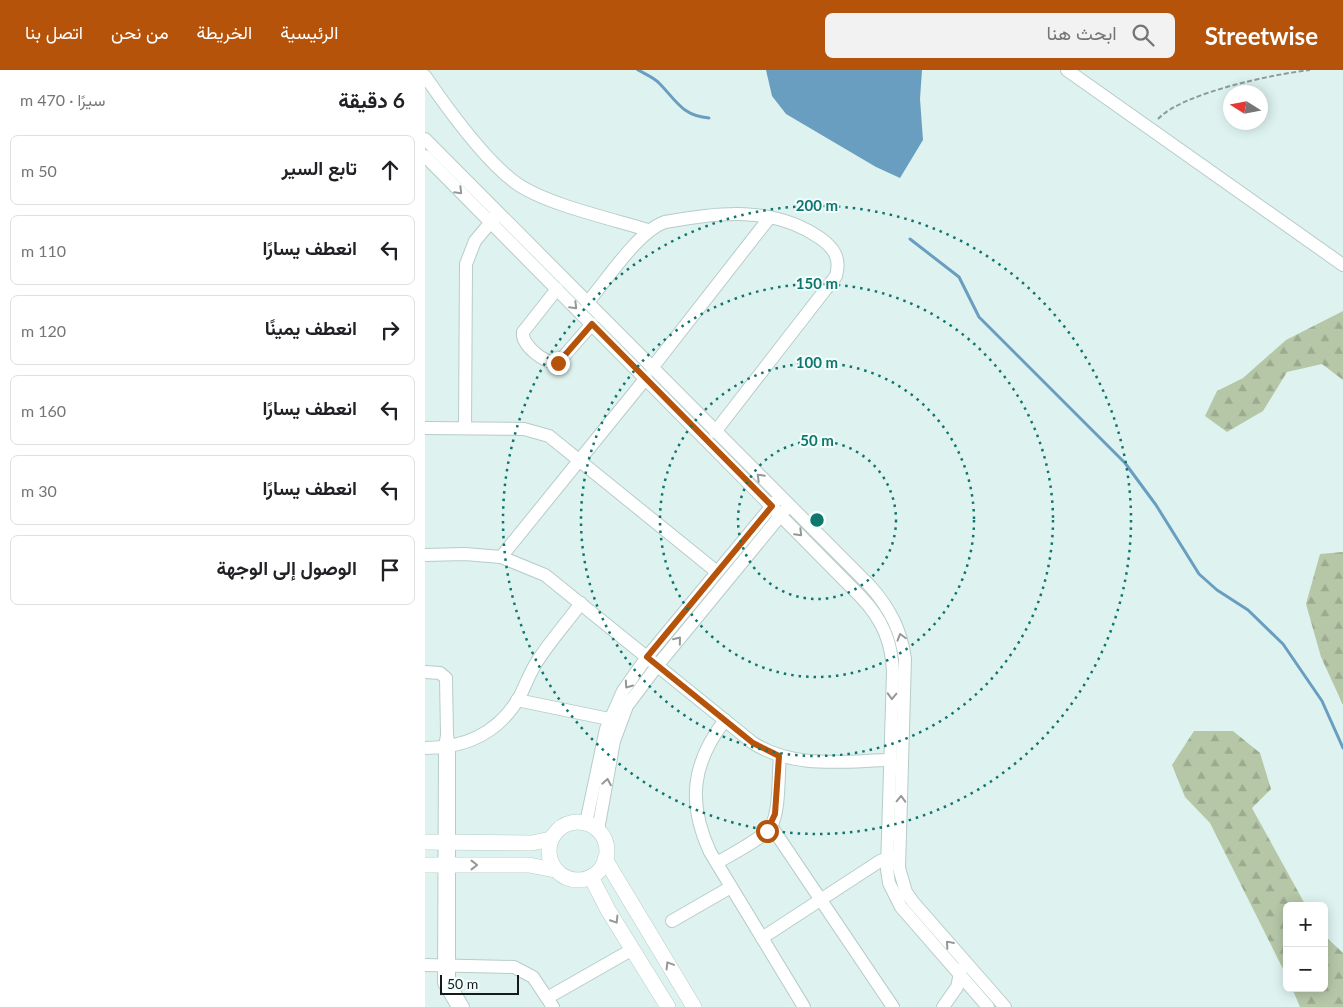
<!DOCTYPE html>
<html lang="ar">
<head>
<meta charset="utf-8">
<style>
  :root { --surface:#fff; --page:#f2f2f2; --text:#202124; --muted:#757577; --line:#e0e0e0; --accent:#b45309 }
  body { margin:0; font-family:Lato,Vazirmatn,sans-serif; background:var(--page); color:var(--text); direction:rtl }
  .controls { position:absolute; right:15px; bottom:15px; display:grid; overflow:hidden; border-radius:8px; box-shadow:0 2px 12px #0003 }
  .controls button { width:45px; height:45px; display:grid; place-items:center; padding:0; border:0; border-bottom:1px solid var(--line); background:var(--surface); color:var(--text); font:25px sans-serif }
  .compass { position:absolute; left:798px; top:15px; width:45px; height:45px; border-radius:50%; background:var(--surface); box-shadow:0 2px 12px #0003; rotate:281deg }
  .scale { position:absolute; left:15px; bottom:12px; width:79px; box-sizing:border-box; padding-left:5px; border:2px solid #141b1a; border-top:0; font-size:14px; line-height:18px; white-space:nowrap; color:#141b1a; -webkit-text-stroke:4px #f2fffc; paint-order:stroke }
  .stop { position:absolute; width:15px; height:15px; margin:-11px; border:4px solid #b45309; border-radius:50%; background:#fff }
  .stop.end { background:#b45309; border-color:#fff; box-shadow:0 1px 5px #0008 }
  .list { margin:0; padding:0; list-style:none }
  h2 { display:flex; justify-content:space-between; align-items:center; height:65px; margin:0; padding:0 20px; font-size:21px }
  h2 small { font-size:16px; font-weight:400; color:var(--muted) }
  .list li { display:grid; grid-template-columns:32px 1fr auto; gap:15px; align-items:center; box-sizing:border-box; height:70px; margin:0 10px 10px; padding:0 10px; border:1px solid var(--line); border-radius:8px }
  .list b { display:block; font-size:19px; white-space:nowrap }
  .list em { font-size:16px; font-style:normal; color:var(--muted) }
  .icon { flex:none; width:28px; height:28px; fill:none; stroke:currentColor; stroke-width:2; stroke-linecap:round; stroke-linejoin:round }
  .map { position:relative; flex:none; width:918px; height:937px; overflow:hidden; direction:ltr }
  header { display:flex; align-items:center; gap:30px; box-sizing:border-box; height:70px; padding:0 25px; background:var(--accent); color:#fff }
  header strong { font-size:24px }
  nav { display:flex; gap:28px; margin-inline-start:auto; font-size:18px }
  .search { width:350px; height:45px; background:var(--page); display:flex; align-items:center; gap:12px; box-sizing:border-box; padding:0 18px; border-radius:8px; color:var(--muted); font-size:19px }
  main { display:flex }
  aside { flex:1; background:var(--surface) }
  .map>svg:first-child { display:block }
  .forest { fill:url(#forest-firs) }
  .water { fill:#699ec0 }
  .lines { fill:none; stroke-linecap:round; stroke-linejoin:round }
  .stream { stroke:#699ec0; stroke-width:3 }
  .minor-casing { stroke:#b7ccc8; stroke-width:14 }
  .tertiary-casing { stroke:#b7ccc8; stroke-width:16 }
  .path { stroke:#8c9c9a; stroke-width:2; stroke-dasharray:5 2.5; stroke-linecap:butt }
  .minor { stroke:#fff; stroke-width:12 }
  .tertiary { stroke:#fff; stroke-width:15 }
  .oneway { stroke:#959898 }
  .route { stroke:#b45309; stroke-width:6 }
  .ring { fill:none; stroke:#0f766e; stroke-width:2.5; stroke-dasharray:2.5 5 }
  .centre { fill:#0f766e; stroke:#f2fffc; stroke-width:2.5 }
  .ring-label { font-size:15px; text-anchor:middle; font-weight:bold; fill:#0f766e; stroke:#f2fffc; stroke-width:4; stroke-linejoin:round; paint-order:stroke }
</style>
</head>
<body>
<header>
<strong>Streetwise</strong>
<div class="search"><svg class="icon" aria-label="search" viewBox="0 0 24 24"><circle cx="10" cy="10" r="6"/><path d="M15 15l6 6"/></svg>ابحث هنا</div>
<nav><a>الرئيسية</a><a>الخريطة</a><a>من نحن</a><a>اتصل بنا</a></nav>
</header>
<main>
<div class="map">
<svg width="918" height="937" viewBox="0 0 918 937">
  <defs>
    <pattern id="forest-firs" width="22" height="20" patternUnits="userSpaceOnUse" patternTransform="scale(1.25)"><rect width="22" height="20" fill="#b6c7a8"/><path d="M5 1l3.5 6h-7zM16 11l3.5 6h-7z" fill="#9caa90"/></pattern>
  </defs>
  <rect width="100%" height="100%" fill="#def3f0"/>
  <g class="forest">
    <path d="M918,241V310L897,294L862,302L838,341L802,362L780,346L792,321L818,308L861,270Z"/>
    <path d="M918,482V635L896,587L881,534L895,484Z"/>
    <path d="M769,661H808L835,683L846,719L827,738L881,836H862V907L785,753L760,727L747,695Z"/>
    <path d="M899,865L918,883V937H875L867,918H899Z"/>
  </g>
  <path class="water" d="M341,0H497L495,29L498,70L475,108L451,97L361,44L347,26Z"/>
  <g class="lines">
    <g class="stream">
      <path d="M213,0C220,4 228,7 234,13C251,30 257,46 284,48"/>
      <path d="M485,169L534,207L554,247L700,393L731,435L774,504L792,520L823,540L858,574L897,631L918,678"/>
    </g>
    <g class="minor-casing">
      <g id="minor">
        <path d="M642,0L918,195"/>
        <path d="M0,6C22,38 60,91 91,113C120,134 187,149 223,160"/>
        <path d="M0,69L446,517C465,539 476,560 480,589L474,798L481,822L488,832L580,937"/>
        <path d="M0,86L436,527C457,549 467,572 468,602L462,799L464,813L476,837L563,937"/>
        <path d="M132,219L98,262C96,275 120,294 133,293L167,254"/>
        <path d="M162,233C182,210 213,161 240,152C294,143 347,135 395,168C409,178 416,188 411,206L290,362"/>
        <path d="M227,298L345,147"/>
        <path d="M0,358L99,359L124,366L292,502"/>
        <path d="M40,358L41,194L50,171L70,147"/>
        <path d="M0,485L40,484L76,487L120,505L328,673C369,699 418,691 465,690"/>
        <path d="M76,487L221,308"/>
        <path d="M0,602L15,603L21,608L22,665"/>
        <path d="M92,630L184,649"/>
        <path d="M300,650C267,693 262,732 285,782L379,937"/>
        <path d="M0,678C41,678 74,663 95,626C100,616 104,605 110,595C123,573 141,554 156,533"/>
        <path d="M161,753L181,659L198,621L222,587L351,431"/>
        <path d="M346,756L468,937"/>
        <path d="M173,760L189,671L202,636L232,596L360,440"/>
        <path d="M292,793C306,784 338,769 346,756C355,742 353,704 355,686"/>
        <path d="M247,851L306,817"/>
        <path d="M337,868L455,791L469,786"/>
        <path d="M0,895L89,897L108,907L128,937"/>
        <path d="M122,928L208,879"/>
        <path d="M33,937L19,913L20,678L22,665L24,677V913L38,937"/>
        <path d="M518,937L532,917L536,899"/>
      </g>
    </g>
    <g class="tertiary-casing">
      <g id="tertiary">
        <circle cx="153" cy="781" r="29"/>
        <path d="M0,772L107,773L126,769"/>
        <path d="M180,789L269,937"/>
        <path d="M0,795H104L130,800"/>
        <path d="M166,807L183,840L243,937"/>
      </g>
    </g>
    <path class="path" d="M733,49C757,23 849,4 885,0"/>
    <use href="#minor" class="minor"/>
    <use href="#tertiary" class="tertiary"/>
  </g>
  <defs><path id="oneway-chevron" d="M-2-3.5L2.5 0L-2 3.5" fill="none" stroke-width="1.6" stroke-linecap="round" stroke-linejoin="round" transform="scale(1.25)"/></defs>
  <g class="oneway">
    <use href="#oneway-chevron" transform="translate(34 121) rotate(45)"/>
    <use href="#oneway-chevron" transform="translate(149 236) rotate(45)"/>
    <use href="#oneway-chevron" transform="translate(335 407) rotate(-135)"/>
    <use href="#oneway-chevron" transform="translate(374 463) rotate(45)"/>
    <use href="#oneway-chevron" transform="translate(476 567) rotate(-106)"/>
    <use href="#oneway-chevron" transform="translate(253 570) rotate(-51)"/>
    <use href="#oneway-chevron" transform="translate(203 615) rotate(125)"/>
    <use href="#oneway-chevron" transform="translate(467 626) rotate(92)"/>
    <use href="#oneway-chevron" transform="translate(182 712) rotate(-80)"/>
    <use href="#oneway-chevron" transform="translate(476 729) rotate(-88)"/>
    <use href="#oneway-chevron" transform="translate(49 795)"/>
    <use href="#oneway-chevron" transform="translate(190 850) rotate(58)"/>
    <use href="#oneway-chevron" transform="translate(524 874) rotate(-131)"/>
    <use href="#oneway-chevron" transform="translate(244 895) rotate(-121)"/>
  </g>
  <g class="lines">
    <path class="route" d="M133,293L167,254L347,436L222,587L328,673L354,686L350,744L342,761"/>
  </g>
  <g class="ring">
    <circle cx="392" cy="450" r="79"/>
    <circle cx="392" cy="450" r="157"/>
    <circle cx="392" cy="450" r="236"/>
    <circle cx="392" cy="450" r="314"/>
  </g>
  <circle cx="392" cy="450" r="8" class="centre"/>
  <g class="ring-label">
    <text x="392" y="141">200 m</text>
    <text x="392" y="219">150 m</text>
    <text x="392" y="298">100 m</text>
    <text x="392" y="376">50 m</text>
  </g>
</svg>
<div class="controls">
<button>+</button>
<button>−</button>
</div>
<svg class="compass" viewBox="-18 -18 36 36"><path d="M0-13l5 13h-10z" fill="#e53935"/><path d="M0 13l5-13h-10z" fill="#757577"/></svg>
<div class="scale">50 m</div>
<div class="stop" style="left:342px;top:761px"></div>
<div class="stop end" style="left:133px;top:293px"></div>
</div>
<aside>
<h2>6 دقيقة<small>سيرًا · 470 m</small></h2>
<ul class="list">
<li><svg class="icon" aria-label="ahead" viewBox="0 0 24 24"><path d="M12 20V5M6 11l6-6 6 6"/></svg><div><b>تابع السير</b></div><em>50 m</em></li>
<li><svg class="icon" aria-label="left" viewBox="0 0 24 24"><path d="M17 20v-9H6M10 6l-5 5 5 5"/></svg><div><b>انعطف يسارًا</b></div><em>110 m</em></li>
<li><svg class="icon" aria-label="right" viewBox="0 0 24 24"><path d="M7 20v-9h11M14 6l5 5-5 5"/></svg><div><b>انعطف يمينًا</b></div><em>120 m</em></li>
<li><svg class="icon" aria-label="left" viewBox="0 0 24 24"><path d="M17 20v-9H6M10 6l-5 5 5 5"/></svg><div><b>انعطف يسارًا</b></div><em>160 m</em></li>
<li><svg class="icon" aria-label="left" viewBox="0 0 24 24"><path d="M17 20v-9H6M10 6l-5 5 5 5"/></svg><div><b>انعطف يسارًا</b></div><em>30 m</em></li>
<li><svg class="icon" aria-label="arrive" viewBox="0 0 24 24"><path d="M6 21V4h12l-3 4 3 4H6"/></svg><div><b>الوصول إلى الوجهة</b></div></li>
</ul>
</aside>
</main>
</body>
</html>
